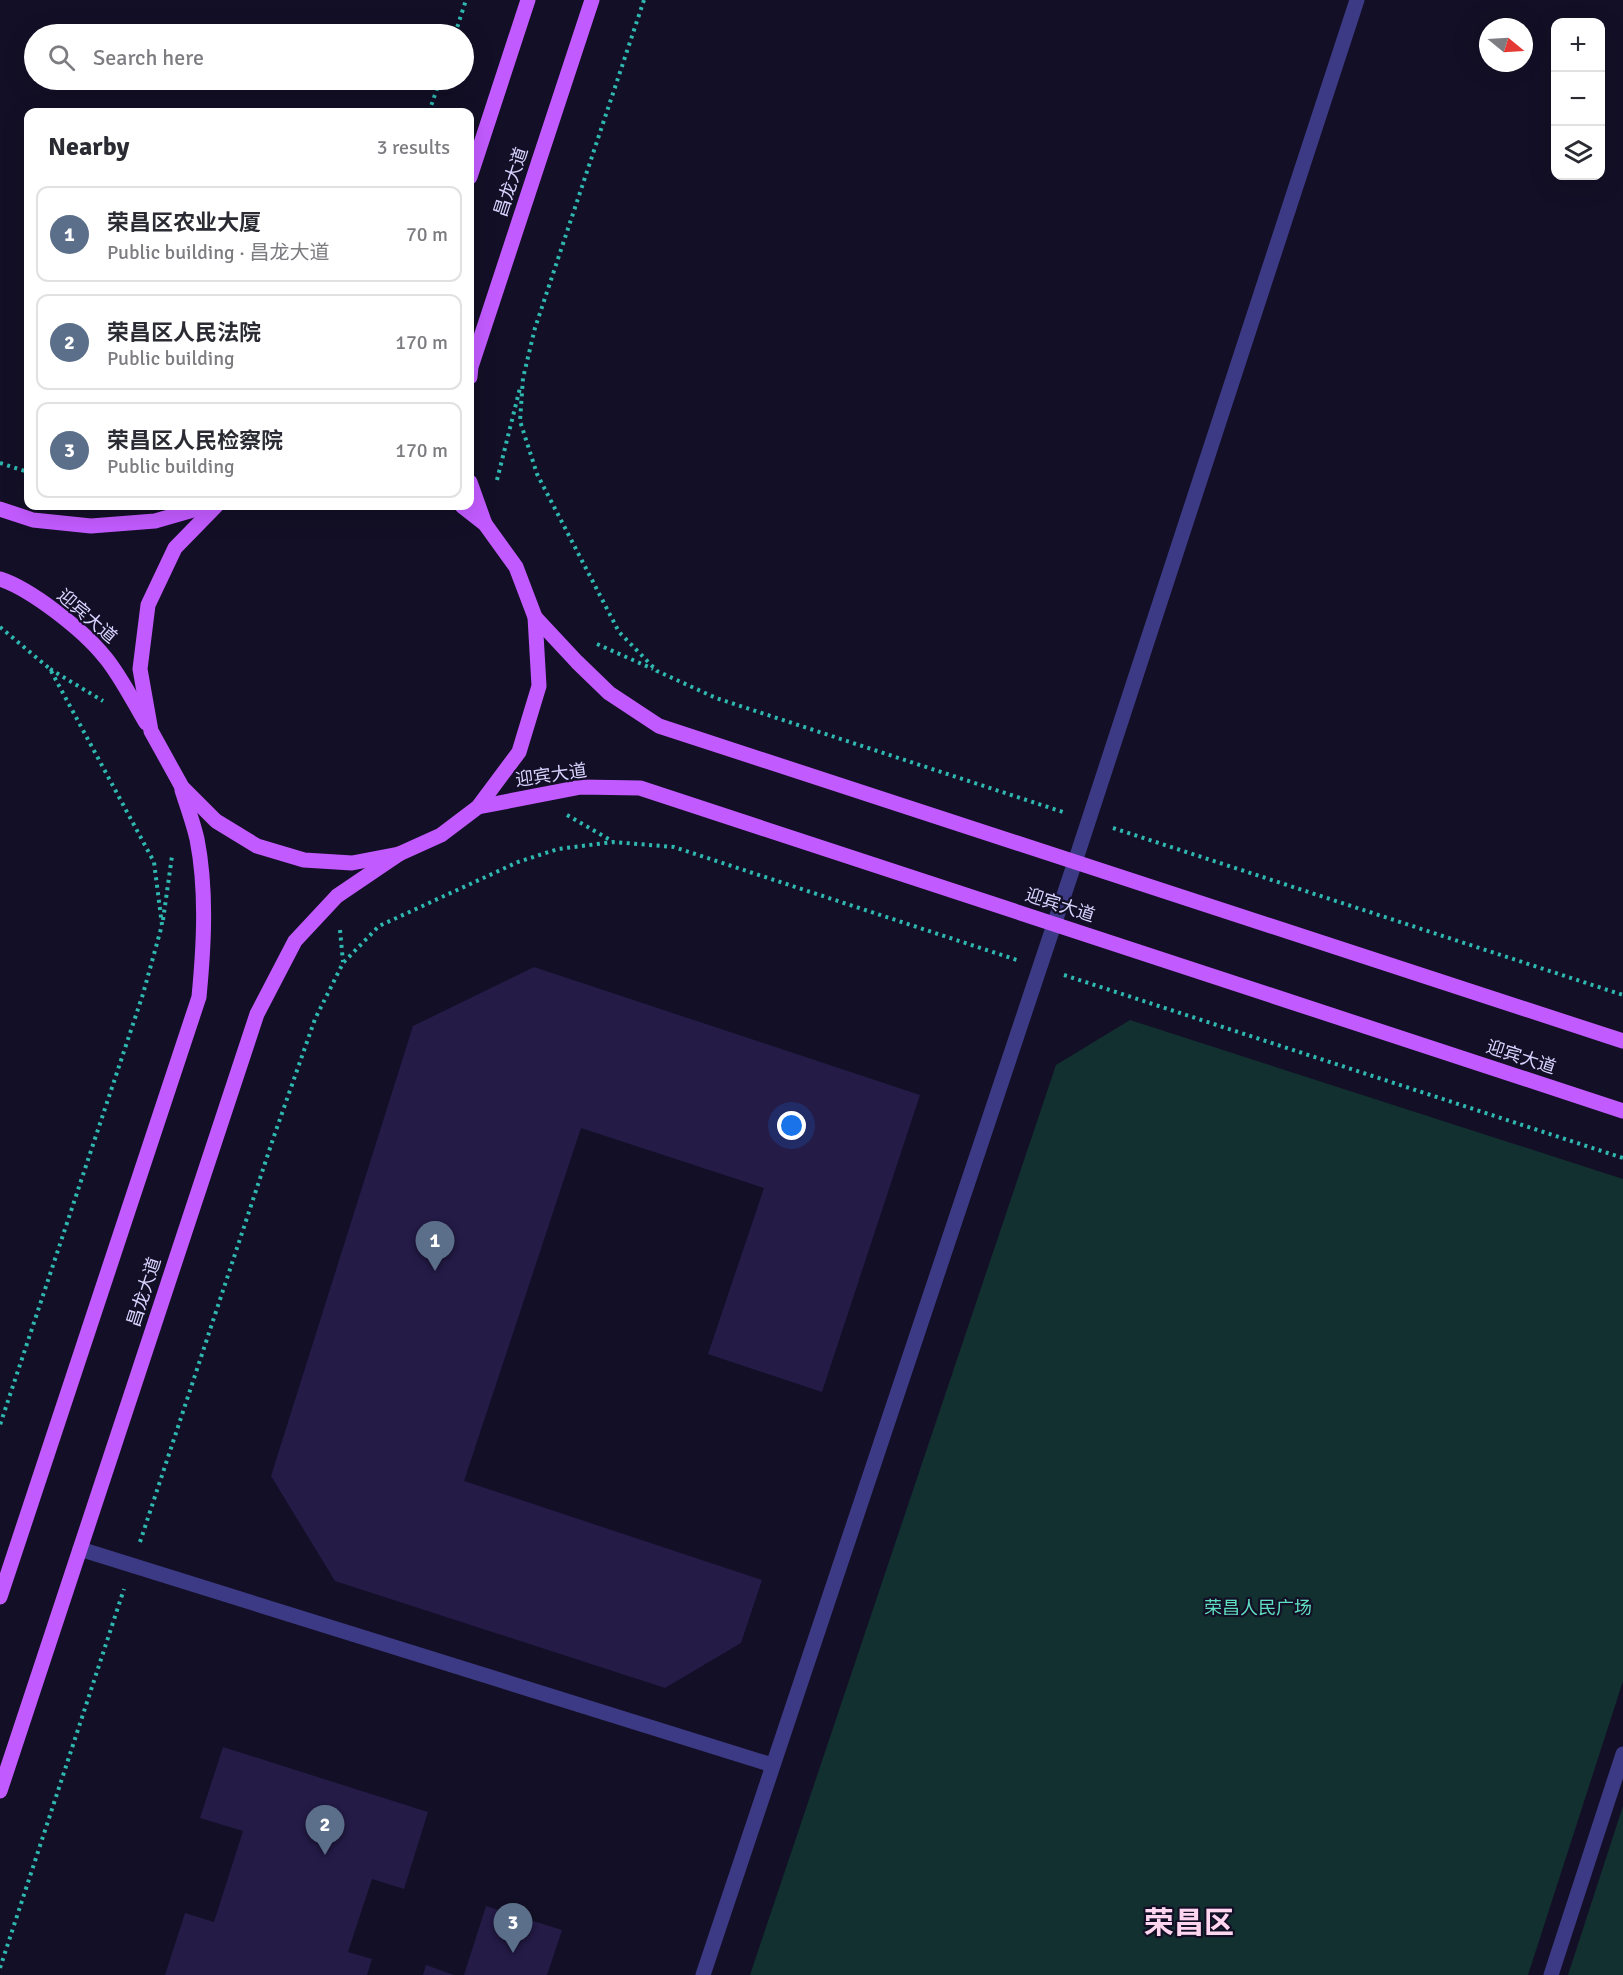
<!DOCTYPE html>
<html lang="en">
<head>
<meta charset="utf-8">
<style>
  :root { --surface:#fff; --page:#f7f7f7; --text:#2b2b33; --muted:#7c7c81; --line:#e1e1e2; --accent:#187f8f }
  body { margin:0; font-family:Signika,"Noto Sans SC",sans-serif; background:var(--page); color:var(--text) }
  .controls { position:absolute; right:18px; top:18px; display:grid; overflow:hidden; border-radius:12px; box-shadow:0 6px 24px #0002 }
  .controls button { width:54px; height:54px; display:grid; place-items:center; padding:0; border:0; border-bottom:2px solid var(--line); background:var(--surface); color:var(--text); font:30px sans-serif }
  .compass { position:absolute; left:1479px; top:18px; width:54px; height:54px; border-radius:50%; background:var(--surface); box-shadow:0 6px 24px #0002; rotate:108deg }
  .you { position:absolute; left:792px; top:1126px; width:21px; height:21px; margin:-15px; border:4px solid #fff; border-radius:50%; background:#1a73e8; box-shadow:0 0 0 9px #1a73e833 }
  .badge { display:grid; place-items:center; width:39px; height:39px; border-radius:50%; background:var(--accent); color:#fff; font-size:20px; font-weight:700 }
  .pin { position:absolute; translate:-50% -50px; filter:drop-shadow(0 2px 3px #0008) }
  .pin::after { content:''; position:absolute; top:32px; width:21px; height:18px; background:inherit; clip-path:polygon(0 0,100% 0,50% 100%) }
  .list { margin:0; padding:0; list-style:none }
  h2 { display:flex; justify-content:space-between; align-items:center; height:78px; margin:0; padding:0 24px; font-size:26px }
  h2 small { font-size:20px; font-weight:400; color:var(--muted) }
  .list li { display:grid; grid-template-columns:39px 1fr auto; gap:18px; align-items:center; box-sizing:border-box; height:96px; margin:0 12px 12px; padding:0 12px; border:2px solid var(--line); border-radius:12px }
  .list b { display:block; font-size:22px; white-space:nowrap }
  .list p { margin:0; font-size:20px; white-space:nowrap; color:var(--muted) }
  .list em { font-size:20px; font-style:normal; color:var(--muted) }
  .icon { flex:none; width:33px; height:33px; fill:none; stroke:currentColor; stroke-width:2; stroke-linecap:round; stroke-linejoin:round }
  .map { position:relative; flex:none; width:1623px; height:1975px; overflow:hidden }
  .search { position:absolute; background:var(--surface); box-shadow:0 6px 24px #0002; left:24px; top:24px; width:450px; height:66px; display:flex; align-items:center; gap:15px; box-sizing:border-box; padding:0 21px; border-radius:33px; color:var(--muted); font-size:22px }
  .panel { position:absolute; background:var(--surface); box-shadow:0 6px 24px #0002; left:24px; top:108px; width:450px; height:402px; border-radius:12px }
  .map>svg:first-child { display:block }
  .green { fill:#12302f }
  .building { fill:#241b47 }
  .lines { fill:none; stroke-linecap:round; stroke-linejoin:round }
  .path { stroke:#2fb8b0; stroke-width:4; stroke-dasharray:3 4.5; stroke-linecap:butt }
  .lane { stroke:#3d3a85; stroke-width:15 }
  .street { stroke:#3d3a85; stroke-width:15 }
  .primary { stroke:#c25bff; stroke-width:15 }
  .labels { text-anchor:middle; stroke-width:4.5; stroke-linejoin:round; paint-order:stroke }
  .street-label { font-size:18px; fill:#d9d4ff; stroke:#130f26 }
  .park-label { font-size:18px; fill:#5fe0c0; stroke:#130f26 }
  .town-label { font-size:30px; font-weight:bold; fill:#ffd6f0; stroke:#130f26 }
</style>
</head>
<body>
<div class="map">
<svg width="1623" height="1975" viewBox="0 0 1623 1975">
  <rect width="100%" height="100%" fill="#130f26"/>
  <g class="green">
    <path d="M1130,1020L1623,1179V1681L1528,1975H750L1056,1065Z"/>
    <path d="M1623,1806V1975H1568Z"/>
  </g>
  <g class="building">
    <path d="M534,967L920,1095L822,1392L708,1354L764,1188L581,1128L464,1481L762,1580L741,1643L665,1688L335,1581L271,1476L413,1026Z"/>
    <path d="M223,1747L428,1812L404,1889L372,1879L348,1952L372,1959L367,1975H165L185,1913L214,1922L243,1831L200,1818Z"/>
    <path d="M486,1906L562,1930L547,1975H464Z"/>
    <path d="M426,1965L454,1975H423Z"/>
  </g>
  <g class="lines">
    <g class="path">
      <path d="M644,0L535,328L523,378L520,421L537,474L619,632L657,671L716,698L1066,813"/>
      <path d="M455,34L466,0"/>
      <path d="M429,112L440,80"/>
      <path d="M0,463L28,472"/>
      <path d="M497,480L520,388"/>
      <path d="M0,627L50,669L154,862L162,925L143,994L0,1425"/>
      <path d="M597,644L653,669"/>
      <path d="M50,669L103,701"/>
      <path d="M567,815L612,841"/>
      <path d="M1113,828L1623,995"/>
      <path d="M163,920L172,856"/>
      <path d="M340,930L343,962"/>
      <path d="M1064,975L1623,1158"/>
      <path d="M140,1542L273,1139L315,1019L343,963L379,926L518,862L558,849L613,842L674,847L1017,960"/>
      <path d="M0,1968L124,1589"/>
    </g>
    <g class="lane">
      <path d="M1075,862L1357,0"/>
      <path d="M80,1549L772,1765"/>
      <path d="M1551,1975L1623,1754"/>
    </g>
    <path class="street" d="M703,1975L1075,862"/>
    <g class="primary">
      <path d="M470,177L528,0"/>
      <path d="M470,377L471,367L592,0"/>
      <path d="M470,482L485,524"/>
      <path d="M216,506L175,548L148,605L140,669L151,731L182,787L216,821L257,846L304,860L352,863L399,854L441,835L478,807L519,752L539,686L535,617L516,567L485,524L462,506"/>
      <path d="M0,509L33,520L91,526L155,521L207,506"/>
      <path d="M0,579C31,589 83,630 104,656C119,673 134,703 146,723"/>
      <path d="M535,617L577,662L609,693L659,726L1623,1041"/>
      <path d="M478,807L581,787L640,788L1623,1111"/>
      <path d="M0,1597L199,997C204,945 207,890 197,839C193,822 187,806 182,790"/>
      <path d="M0,1791L257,1014L295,941L337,896L399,854"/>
    </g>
  </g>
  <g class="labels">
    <g class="street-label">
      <text transform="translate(511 182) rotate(-72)" y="6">昌龙大道</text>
      <text transform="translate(87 616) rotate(41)" y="6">迎宾大道</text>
      <text transform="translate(551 775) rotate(-8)" y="6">迎宾大道</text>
      <text transform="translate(1060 905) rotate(18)" y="6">迎宾大道</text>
      <text transform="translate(1521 1057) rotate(18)" y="6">迎宾大道</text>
      <text transform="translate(144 1292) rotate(-72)" y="6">昌龙大道</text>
    </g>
    <g class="park-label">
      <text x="1258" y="1614">荣昌人民广场</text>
    </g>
    <g class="town-label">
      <text x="1189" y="1933">荣昌区</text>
    </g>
  </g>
</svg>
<div class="controls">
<button>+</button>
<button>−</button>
<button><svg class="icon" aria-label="layers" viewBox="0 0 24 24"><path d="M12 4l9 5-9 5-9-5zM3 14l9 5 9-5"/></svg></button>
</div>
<svg class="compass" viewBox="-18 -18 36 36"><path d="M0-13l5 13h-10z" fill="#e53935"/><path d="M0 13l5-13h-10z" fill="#7c7c81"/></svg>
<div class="you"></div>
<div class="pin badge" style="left:435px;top:1271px;background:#5c6f8a">1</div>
<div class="pin badge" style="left:325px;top:1855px;background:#5c6f8a">2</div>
<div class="pin badge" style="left:513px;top:1953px;background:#5c6f8a">3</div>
<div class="search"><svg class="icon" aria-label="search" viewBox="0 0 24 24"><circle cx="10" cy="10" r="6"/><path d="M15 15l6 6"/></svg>Search here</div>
<section class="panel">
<h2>Nearby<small>3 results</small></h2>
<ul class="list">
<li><span class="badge" style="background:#5c6f8a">1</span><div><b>荣昌区农业大厦</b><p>Public building · 昌龙大道</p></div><em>70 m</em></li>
<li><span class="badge" style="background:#5c6f8a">2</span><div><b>荣昌区人民法院</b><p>Public building</p></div><em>170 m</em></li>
<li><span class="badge" style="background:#5c6f8a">3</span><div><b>荣昌区人民检察院</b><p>Public building</p></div><em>170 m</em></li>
</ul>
</section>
</div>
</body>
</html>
